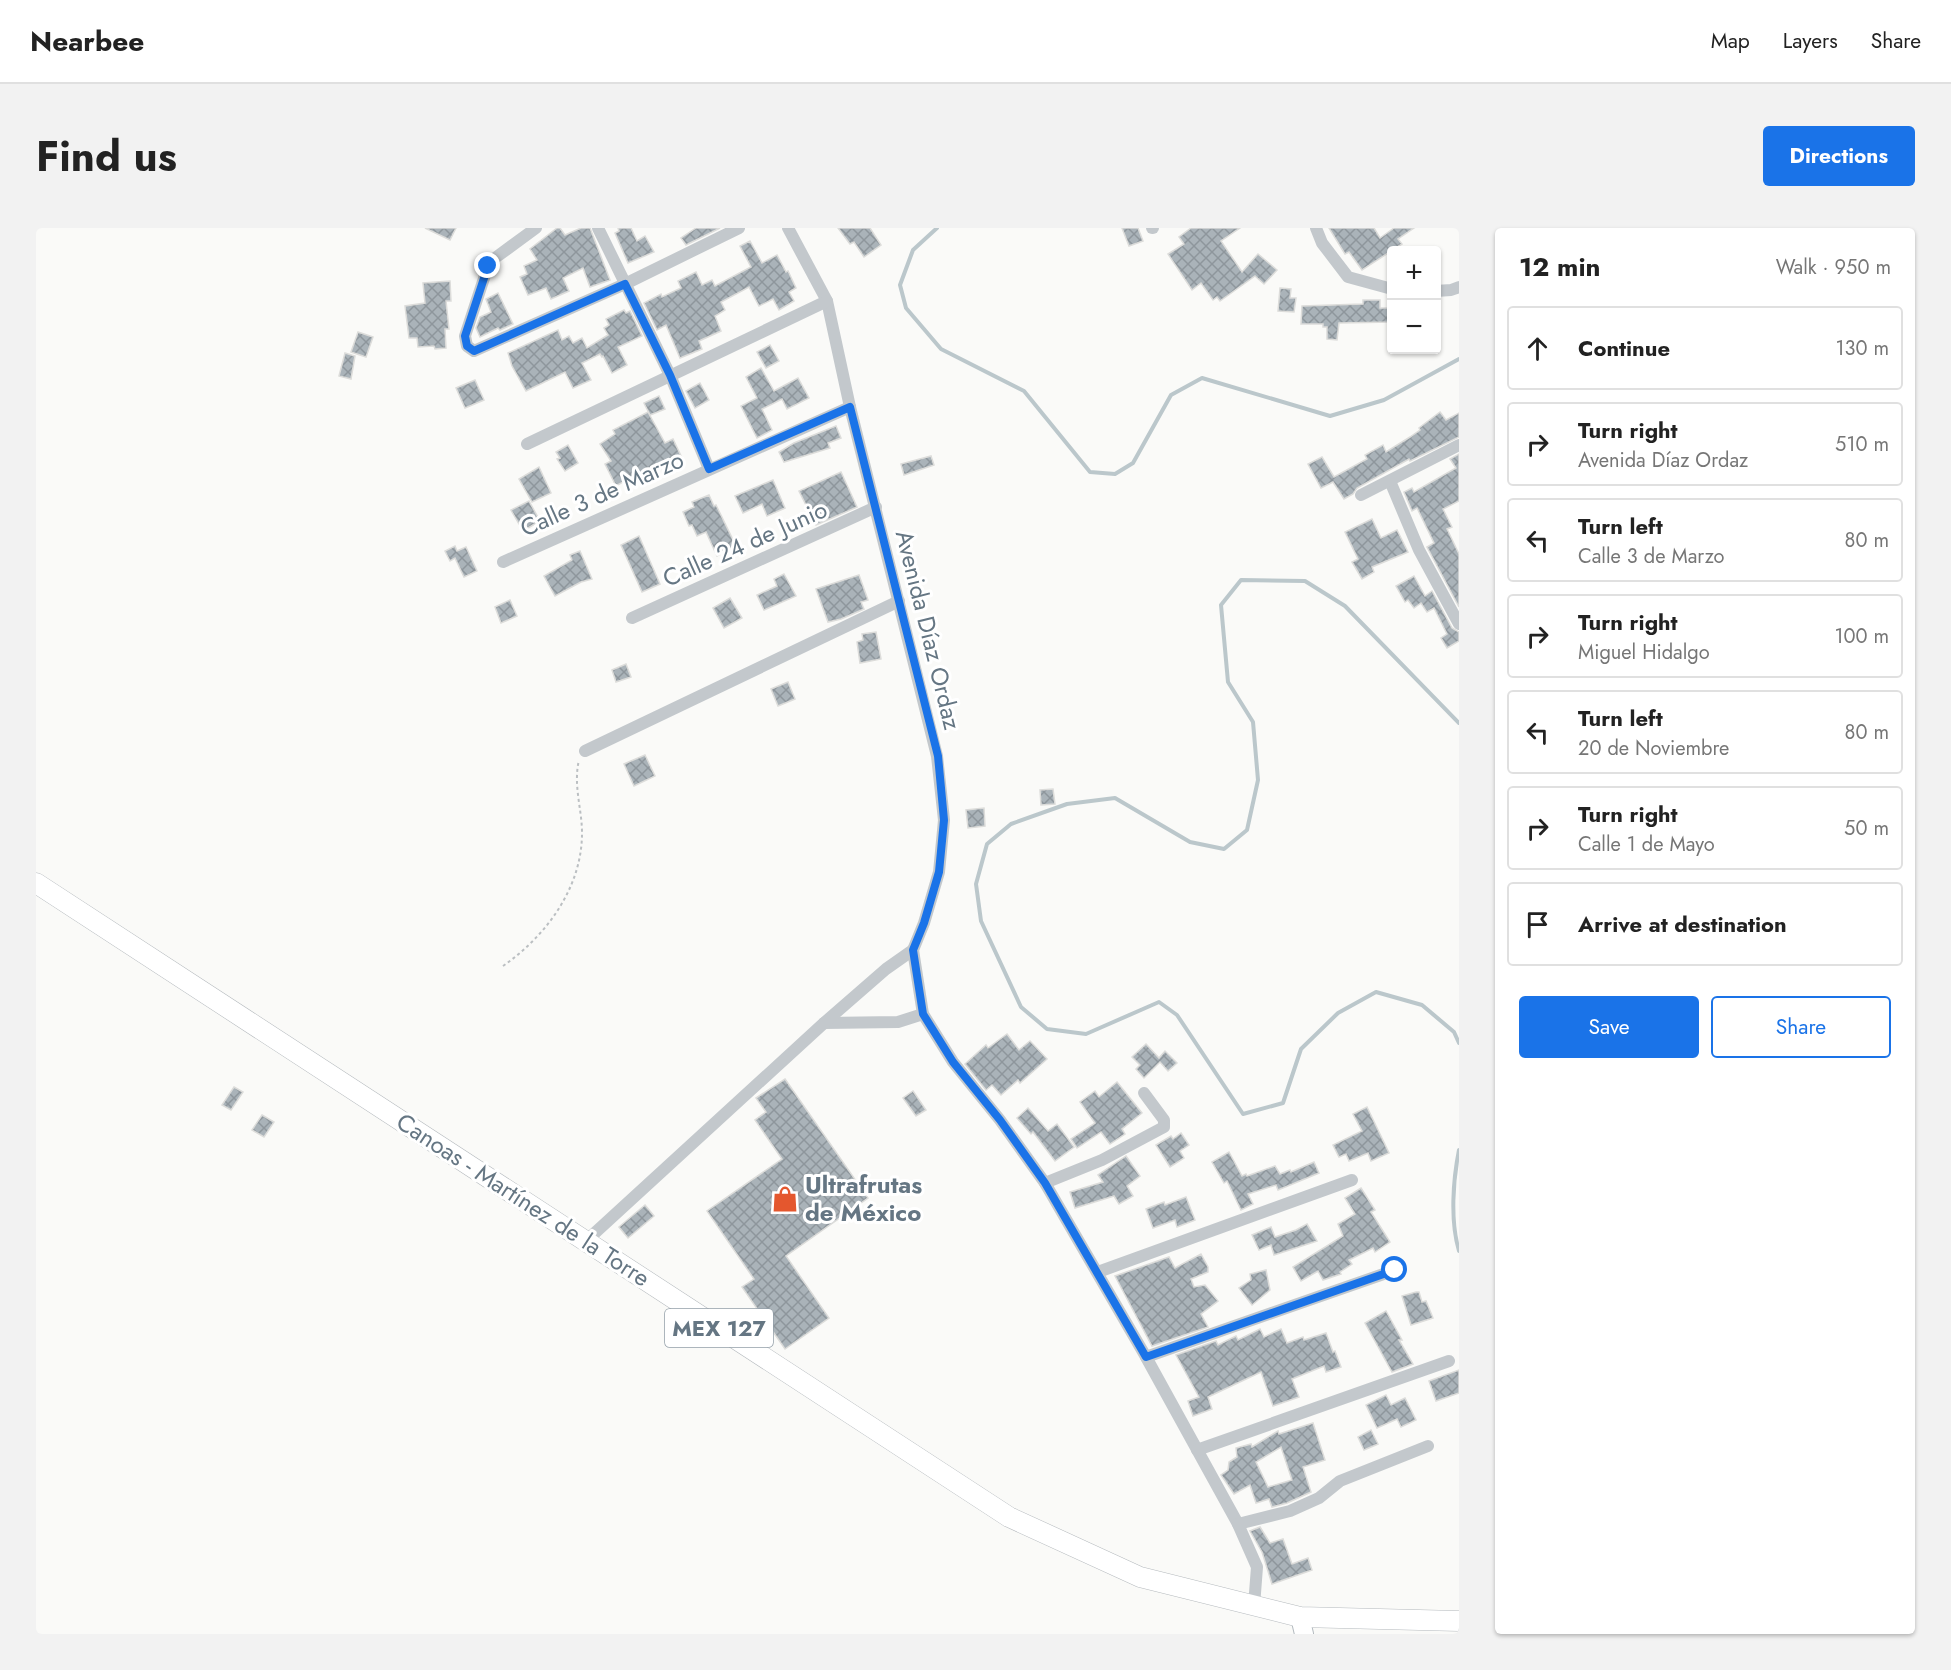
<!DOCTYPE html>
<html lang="en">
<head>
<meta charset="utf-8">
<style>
  :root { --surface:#fff; --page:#f2f2f2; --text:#222; --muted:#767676; --line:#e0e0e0; --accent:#1a73e8 }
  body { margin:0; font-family:Jost,sans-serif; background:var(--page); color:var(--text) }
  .controls { position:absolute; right:18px; top:18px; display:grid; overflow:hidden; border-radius:6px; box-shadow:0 2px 4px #0004 }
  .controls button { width:54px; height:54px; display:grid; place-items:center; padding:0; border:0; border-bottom:2px solid var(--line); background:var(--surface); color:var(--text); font:30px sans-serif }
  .stop { position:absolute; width:18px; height:18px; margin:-14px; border:4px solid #1a73e8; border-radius:50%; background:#fff }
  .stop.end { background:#1a73e8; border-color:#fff; box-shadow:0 2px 6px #0008 }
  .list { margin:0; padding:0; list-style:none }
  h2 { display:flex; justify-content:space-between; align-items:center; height:78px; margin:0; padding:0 24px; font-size:26px }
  h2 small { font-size:20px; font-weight:400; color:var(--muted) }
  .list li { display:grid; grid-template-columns:39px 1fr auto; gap:18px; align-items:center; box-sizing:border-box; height:84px; margin:0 12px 12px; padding:0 12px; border:2px solid var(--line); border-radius:6px }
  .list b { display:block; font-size:22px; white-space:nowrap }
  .list p { margin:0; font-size:20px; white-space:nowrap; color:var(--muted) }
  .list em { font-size:20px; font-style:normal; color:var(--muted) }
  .actions { display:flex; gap:12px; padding:18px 24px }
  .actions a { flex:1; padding:14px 0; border:2px solid var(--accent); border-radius:6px; text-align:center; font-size:21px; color:var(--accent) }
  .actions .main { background:var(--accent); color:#fff }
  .icon { flex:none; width:33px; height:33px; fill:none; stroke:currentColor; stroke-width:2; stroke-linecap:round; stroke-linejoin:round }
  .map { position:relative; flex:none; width:1423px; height:1406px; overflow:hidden; border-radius:6px }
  header { display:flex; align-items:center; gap:36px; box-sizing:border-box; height:84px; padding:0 30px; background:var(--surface); border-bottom:2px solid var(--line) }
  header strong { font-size:28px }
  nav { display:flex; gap:33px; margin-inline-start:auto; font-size:21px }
  .intro { display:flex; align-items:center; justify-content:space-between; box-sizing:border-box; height:144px; padding:0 36px }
  h1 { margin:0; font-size:42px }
  .button { padding:15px 27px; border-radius:6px; background:var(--accent); color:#fff; font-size:21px; font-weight:700 }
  main { display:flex; gap:36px; padding:0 36px }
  aside { flex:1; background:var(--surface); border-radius:6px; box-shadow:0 2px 4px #0004 }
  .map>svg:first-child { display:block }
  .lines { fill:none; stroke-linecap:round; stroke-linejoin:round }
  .stream { stroke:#bbc7cb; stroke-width:4 }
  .building { fill:url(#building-cross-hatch); stroke:#dcdcda; stroke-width:1.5; fill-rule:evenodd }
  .secondary-casing { stroke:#b3babf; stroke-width:20 }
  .primary-casing { stroke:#b5babe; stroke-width:21 }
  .path { stroke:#bbbfc2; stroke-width:2; stroke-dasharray:3 3; stroke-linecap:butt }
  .street { stroke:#c3c8cc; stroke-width:12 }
  .secondary { stroke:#fff; stroke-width:18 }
  .primary { stroke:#fff; stroke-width:20 }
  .route { stroke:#1a73e8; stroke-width:8 }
  .labels { text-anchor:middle; stroke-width:6; stroke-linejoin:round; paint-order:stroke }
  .shield { fill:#fff; stroke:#939fa8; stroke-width:1.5 }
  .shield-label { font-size:22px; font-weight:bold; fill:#657683 }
  .street-label { font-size:24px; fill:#657683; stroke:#fff }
  .poi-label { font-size:24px; font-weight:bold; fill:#657683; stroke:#fff; text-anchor:start }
</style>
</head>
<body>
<header>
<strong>Nearbee</strong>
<nav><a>Map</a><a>Layers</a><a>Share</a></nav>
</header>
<div class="intro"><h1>Find us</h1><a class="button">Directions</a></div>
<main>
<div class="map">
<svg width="1423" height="1406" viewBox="0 0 1423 1406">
  <defs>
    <pattern id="building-cross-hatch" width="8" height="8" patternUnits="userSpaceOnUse" patternTransform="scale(1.5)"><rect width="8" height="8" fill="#aab3b9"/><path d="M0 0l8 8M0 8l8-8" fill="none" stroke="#8e969c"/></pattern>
  </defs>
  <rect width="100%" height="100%" fill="#fafaf8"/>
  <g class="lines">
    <g class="stream">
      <path d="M901,0L877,22L864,57L870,80L905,121L988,163L1054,244L1079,246L1097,235L1135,167L1166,150L1294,188L1348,172L1423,131"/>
      <path d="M1423,495L1309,378L1269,353L1205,352L1185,377L1192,454L1217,494L1222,552L1211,602L1188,621L1154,614L1079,570L1031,576L975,596L951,616L940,656L945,693L985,779L1011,801L1050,806L1123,774L1141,787L1207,886L1247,875L1265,821L1302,785L1340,764L1386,777L1418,804L1423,815"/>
      <path d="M1423,922C1417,952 1414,993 1423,1023"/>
    </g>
  </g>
  <g class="building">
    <path d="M389,0H420L414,12Z"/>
    <path d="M521,0H524L529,7L545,0H554L574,52L554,59L547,40L527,50L533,63L515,71L510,60L492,67L484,49L491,46L488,38L501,32L494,21Z"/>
    <path d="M582,0H595L601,13L609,8L618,24L592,35L579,5L583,3Z"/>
    <path d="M660,0H684L650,17L645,10Z"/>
    <path d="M802,0H834L845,17L828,29L818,14L814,16Z"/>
    <path d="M1086,0H1102L1107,13L1093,18Z"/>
    <path d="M1155,0H1204L1185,13L1206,44L1222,26L1241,42L1228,56L1219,48L1184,73L1181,69L1177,72L1165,55L1156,62L1132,26L1148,16L1143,9Z"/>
    <path d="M1293,0H1338L1344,10L1358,0H1378L1362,11L1366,16L1326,42L1313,24L1309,26Z"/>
    <path d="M714,13L726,35L741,27L750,44L752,43L760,60L753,64L758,73L743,82L737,71L723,78L713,59L685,74L689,82L679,88L685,103L663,113L666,121L644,130L630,97L621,102L608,75L625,66L626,69L645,60L642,53L660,44L666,57L676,52L679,58L715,39L704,18Z"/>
    <path d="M414,53L415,73H410L413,101H409L410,120L399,121L398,118L382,119L381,110H373L369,78L389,75L387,55Z"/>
    <path d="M1244,60L1255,61L1254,70H1260L1258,84L1242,83Z"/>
    <path d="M462,65L477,96L464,102L462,100L444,109L440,100L444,89L455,84L450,71Z"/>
    <path d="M1327,72H1344V80H1356V94L1303,95L1301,112L1291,111V99H1287V96H1265L1266,78L1327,76Z"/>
    <path d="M588,82L590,85L594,83L606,108L582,119L591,137L576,145L567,128L566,129L564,126L546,135L555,152L537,160L529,144L490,163L476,138L472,125L522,102L526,112L533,108L537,115L546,110L551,120L572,107L568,100L573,97L570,91Z"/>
    <path d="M322,104L337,109L330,129L315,124Z"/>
    <path d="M734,117L743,133L730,140L721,124Z"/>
    <path d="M309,125L319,128L315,151L303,148Z"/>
    <path d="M725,140L738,163L762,150L773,170L751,181L746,171L726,181L736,202L721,210L705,178L721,170L710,149Z"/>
    <path d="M439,152L448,172L429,180L420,160Z"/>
    <path d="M664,155L673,172L659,180L650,163Z"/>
    <path d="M623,168L629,181L614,187L608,175Z"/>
    <path d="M612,184L629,215L637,211L646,230L618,244L622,249L606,259L599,247L580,258L569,236L575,233L564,216L579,206L577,202Z"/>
    <path d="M1404,184L1410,192L1423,185V209L1374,233L1373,231L1321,260L1317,266L1308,271L1297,254L1285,260L1272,236L1286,229L1298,249L1331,231L1329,227L1347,217L1350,224L1374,209L1384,202L1383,200Z"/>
    <path d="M800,198L805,210L792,215L794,220L748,234L743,224L758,215Z"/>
    <path d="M532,217L542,235L529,243L521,231L524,230L520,224Z"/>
    <path d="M1423,226V273L1407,281L1416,299L1411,301L1423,326V379L1391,319L1398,315L1381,280L1376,283L1368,264L1376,260L1378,264L1420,240L1414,231Z"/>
    <path d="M895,228L898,237L868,247L865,236Z"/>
    <path d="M503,239L515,265L496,274L483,251Z"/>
    <path d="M805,244L821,279L780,297L763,263Z"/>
    <path d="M737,252L749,280L731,288L726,276L707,285L699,268Z"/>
    <path d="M673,267L678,278L680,277L700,318L681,328L670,304L661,308L656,297L653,298L647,284L658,279L656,274Z"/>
    <path d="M493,273L504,293L487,303L475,282Z"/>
    <path d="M1336,291L1345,310L1361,302L1372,324L1336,339L1338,344L1326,351L1316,334L1322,331L1309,304Z"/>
    <path d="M603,308L624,356L606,364L585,317Z"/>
    <path d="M419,318L421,323L430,319L441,343L428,349L419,330L414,333L409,323Z"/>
    <path d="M544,323L556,351L545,354L519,368L508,348L536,332L534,327Z"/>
    <path d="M748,346L760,368L728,382L721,367L741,358L738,351Z"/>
    <path d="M823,347L832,372L825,374L828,381L805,391L792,394L780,361Z"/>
    <path d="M1378,348L1389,368L1396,363L1416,400L1423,404V413L1411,420L1405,410L1411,406L1398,380L1391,384L1385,375L1378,380L1372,372L1369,374L1360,358Z"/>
    <path d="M694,370L706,390L688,400L677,380Z"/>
    <path d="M474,372L481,388L465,395L459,379Z"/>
    <path d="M840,404L845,431L824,435L821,414L827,412L826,406Z"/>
    <path d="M590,436L595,449L580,454L576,442Z"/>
    <path d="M752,454L759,471L742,478L735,461Z"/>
    <path d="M609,527L619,548L598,558L588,536Z"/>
    <path d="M1017,561L1019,576L1005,577L1004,562Z"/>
    <path d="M948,580L949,598L932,600L930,582Z"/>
    <path d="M971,806L983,822L994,813L1011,831L984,855L982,852L965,867L956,857L950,862L929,836L950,817L952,820Z"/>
    <path d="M1110,816L1123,830L1129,823L1141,835L1132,843L1124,834L1108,850L1100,841L1104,837L1096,829Z"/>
    <path d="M749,851L832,970L750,1028L793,1090L749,1121L706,1059L718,1051L671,983L746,931L719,892L730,884L720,870Z"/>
    <path d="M1081,854L1106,885L1086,901L1089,906L1074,916L1065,904L1041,920L1035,911L1059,895L1044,874L1059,863L1063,869Z"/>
    <path d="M198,859L207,864L195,882L186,877Z"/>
    <path d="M877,863L890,882L880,888L867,870Z"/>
    <path d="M1331,879L1353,925L1335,933L1332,925L1313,933L1310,926L1303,929L1297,917L1326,903L1317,886Z"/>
    <path d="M992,880L1012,903L1021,896L1038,919L1019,933L997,904L995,906L981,890Z"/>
    <path d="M226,887L238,894L228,909L216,902Z"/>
    <path d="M1145,905L1153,917L1144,923L1148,930L1134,939L1120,917L1135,908L1137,911Z"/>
    <path d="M1193,924L1206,948L1210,946L1211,948L1239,938L1244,946L1254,942L1255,944L1278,934L1283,945L1242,962L1240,957L1212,966L1217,976L1205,982L1191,953L1188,955L1176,934Z"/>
    <path d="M1090,928L1104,948L1091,958L1097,968L1083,976L1078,968L1039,980L1034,964L1067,954L1062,947Z"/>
    <path d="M1325,960L1339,982L1335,984L1354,1014L1339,1024L1337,1020L1313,1032L1316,1036L1304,1044L1305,1046L1287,1052L1282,1043L1265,1053L1257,1039L1307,1008L1302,996L1319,986L1309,970Z"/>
    <path d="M1150,969L1159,992L1141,999L1139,992L1117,1000L1110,981L1128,974L1129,977Z"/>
    <path d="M609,977L618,988L592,1010L583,999Z"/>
    <path d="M1271,996L1281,1013L1238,1027L1235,1017L1223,1022L1216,1007L1235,999L1239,1009L1260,1002Z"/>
    <path d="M1165,1026L1172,1039V1044L1155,1051L1158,1059L1169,1057L1182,1073L1165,1086L1172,1099L1116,1118L1079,1048L1133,1029L1139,1040Z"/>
    <path d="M1230,1042L1234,1062L1216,1077L1203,1060L1215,1052L1214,1046Z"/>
    <path d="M1380,1064H1383L1386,1074L1390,1073L1397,1090L1375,1097L1366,1068Z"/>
    <path d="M1350,1083L1366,1112H1363L1377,1136L1356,1144L1329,1095Z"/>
    <path d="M1224,1101L1228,1109L1245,1101L1251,1115L1267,1109L1268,1112L1290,1105L1297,1124L1299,1123L1305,1139L1290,1144L1288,1138L1256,1151L1263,1169L1237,1178L1225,1144L1172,1169L1176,1181L1157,1188L1152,1173L1163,1169L1140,1127L1180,1113L1182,1117L1200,1108L1202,1112Z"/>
    <path d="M1423,1142V1165L1400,1173L1393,1153Z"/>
    <path d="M1350,1167L1355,1177L1369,1170L1380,1192L1365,1199L1361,1191L1341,1200L1330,1177Z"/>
    <path d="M1277,1195L1289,1232L1267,1239L1275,1264L1251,1275L1236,1279L1233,1271L1220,1275L1214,1257L1198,1266L1185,1247L1192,1242L1193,1234L1201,1229L1200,1220L1215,1216L1216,1219L1242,1203L1243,1206ZM1245,1219L1256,1252L1232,1259L1220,1234Z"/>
    <path d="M1335,1202L1342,1216L1328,1222L1322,1209Z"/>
    <path d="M1224,1299L1234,1315L1247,1311L1256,1336L1272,1330L1276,1342L1236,1356L1226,1324L1214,1303Z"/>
  </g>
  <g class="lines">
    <g class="secondary-casing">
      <path id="secondary" d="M1264,1389L1268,1406"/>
    </g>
    <g class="primary-casing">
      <path id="primary" d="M0,655L973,1289L1104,1349L1264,1389L1423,1393"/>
    </g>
    <path class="path" d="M467,738C510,708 546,660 546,605C546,581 537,557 543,532"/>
    <g class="street">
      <path d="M500,0L459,30L452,38L429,108L431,118L438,123L589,56L703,0"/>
      <path d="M562,0L634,147L673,241"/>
      <path d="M752,0L791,73L814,179L901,528L908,592L903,644L888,695L877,722L887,786L917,834L964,892L1009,955L1110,1129L1202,1296L1221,1339L1218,1378"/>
      <path d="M1116,0H1117"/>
      <path d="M1280,0L1286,15L1312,49L1356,61"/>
      <path d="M1400,63L1415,62L1423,59"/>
      <path d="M491,216L791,73"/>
      <path d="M1354,253L1383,322L1423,396"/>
      <path d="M1325,267L1423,217"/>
      <path d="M467,334L814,179"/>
      <path d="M596,390L840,279"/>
      <path d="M549,523L863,373"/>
      <path d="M788,795L862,794L887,786"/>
      <path d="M1009,955L1066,932L1128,899V892L1108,865"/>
      <path d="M550,1013L788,795L850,741L877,722"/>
      <path d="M1062,1044L1316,952"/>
      <path d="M1110,1129L1359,1042"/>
      <path d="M1161,1222L1413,1133"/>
      <path d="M1202,1296L1254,1283L1283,1270L1304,1253L1392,1218"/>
    </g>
    <use href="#secondary" class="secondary"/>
    <use href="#primary" class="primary"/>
  </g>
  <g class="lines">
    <path class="route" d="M452,38L429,108L431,118L438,123L589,56L634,147L673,241L814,179L902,528L908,592L903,644L888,695L877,722L887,786L917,834L964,892L1009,955L1110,1129L1359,1042"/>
  </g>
  <defs>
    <g id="shop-bare" transform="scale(2.07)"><path d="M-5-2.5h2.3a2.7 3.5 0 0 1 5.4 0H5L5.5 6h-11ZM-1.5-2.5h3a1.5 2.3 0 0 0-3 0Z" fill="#e4572e" stroke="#fff" stroke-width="2.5" paint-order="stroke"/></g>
  </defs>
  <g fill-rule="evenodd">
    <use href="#shop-bare" x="749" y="971"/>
  </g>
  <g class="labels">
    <rect class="shield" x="629" y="1081" width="108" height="38" rx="4.5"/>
    <g class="shield-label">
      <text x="683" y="1108">MEX 127</text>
    </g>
    <g class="street-label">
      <text transform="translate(566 266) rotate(-24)" y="8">Calle 3 de Marzo</text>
      <text transform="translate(709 316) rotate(-24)" y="8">Calle 24 de Junio</text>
      <text transform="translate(892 402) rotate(76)" y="8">Avenida Díaz Ordaz</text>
      <text transform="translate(487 972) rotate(33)" y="8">Canoas - Martínez de la Torre</text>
    </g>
    <g class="poi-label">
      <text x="769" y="965">Ultrafrutas<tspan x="769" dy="28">de México</tspan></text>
    </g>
  </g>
</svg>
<div class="controls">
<button>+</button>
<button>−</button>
</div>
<div class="stop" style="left:1359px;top:1042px"></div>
<div class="stop end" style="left:452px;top:38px"></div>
</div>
<aside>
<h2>12 min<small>Walk · 950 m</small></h2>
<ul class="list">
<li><svg class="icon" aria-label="ahead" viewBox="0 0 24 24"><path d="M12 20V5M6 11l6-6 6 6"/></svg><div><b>Continue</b></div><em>130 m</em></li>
<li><svg class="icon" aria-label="right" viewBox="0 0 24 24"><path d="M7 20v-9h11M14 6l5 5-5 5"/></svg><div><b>Turn right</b><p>Avenida Díaz Ordaz</p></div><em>510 m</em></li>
<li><svg class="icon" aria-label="left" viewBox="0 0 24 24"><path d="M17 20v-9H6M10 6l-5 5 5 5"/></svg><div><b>Turn left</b><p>Calle 3 de Marzo</p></div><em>80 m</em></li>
<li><svg class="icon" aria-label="right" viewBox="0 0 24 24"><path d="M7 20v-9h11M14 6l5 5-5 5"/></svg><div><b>Turn right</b><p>Miguel Hidalgo</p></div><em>100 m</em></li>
<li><svg class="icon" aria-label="left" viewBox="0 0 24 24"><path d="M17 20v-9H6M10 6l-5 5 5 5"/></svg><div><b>Turn left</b><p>20 de Noviembre</p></div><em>80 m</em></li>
<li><svg class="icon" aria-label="right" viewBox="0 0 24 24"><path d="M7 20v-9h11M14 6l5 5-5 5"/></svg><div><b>Turn right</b><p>Calle 1 de Mayo</p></div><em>50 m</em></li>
<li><svg class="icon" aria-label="arrive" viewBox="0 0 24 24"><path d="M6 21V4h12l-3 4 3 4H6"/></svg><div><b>Arrive at destination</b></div></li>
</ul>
<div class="actions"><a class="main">Save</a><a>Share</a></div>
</aside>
</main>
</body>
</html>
